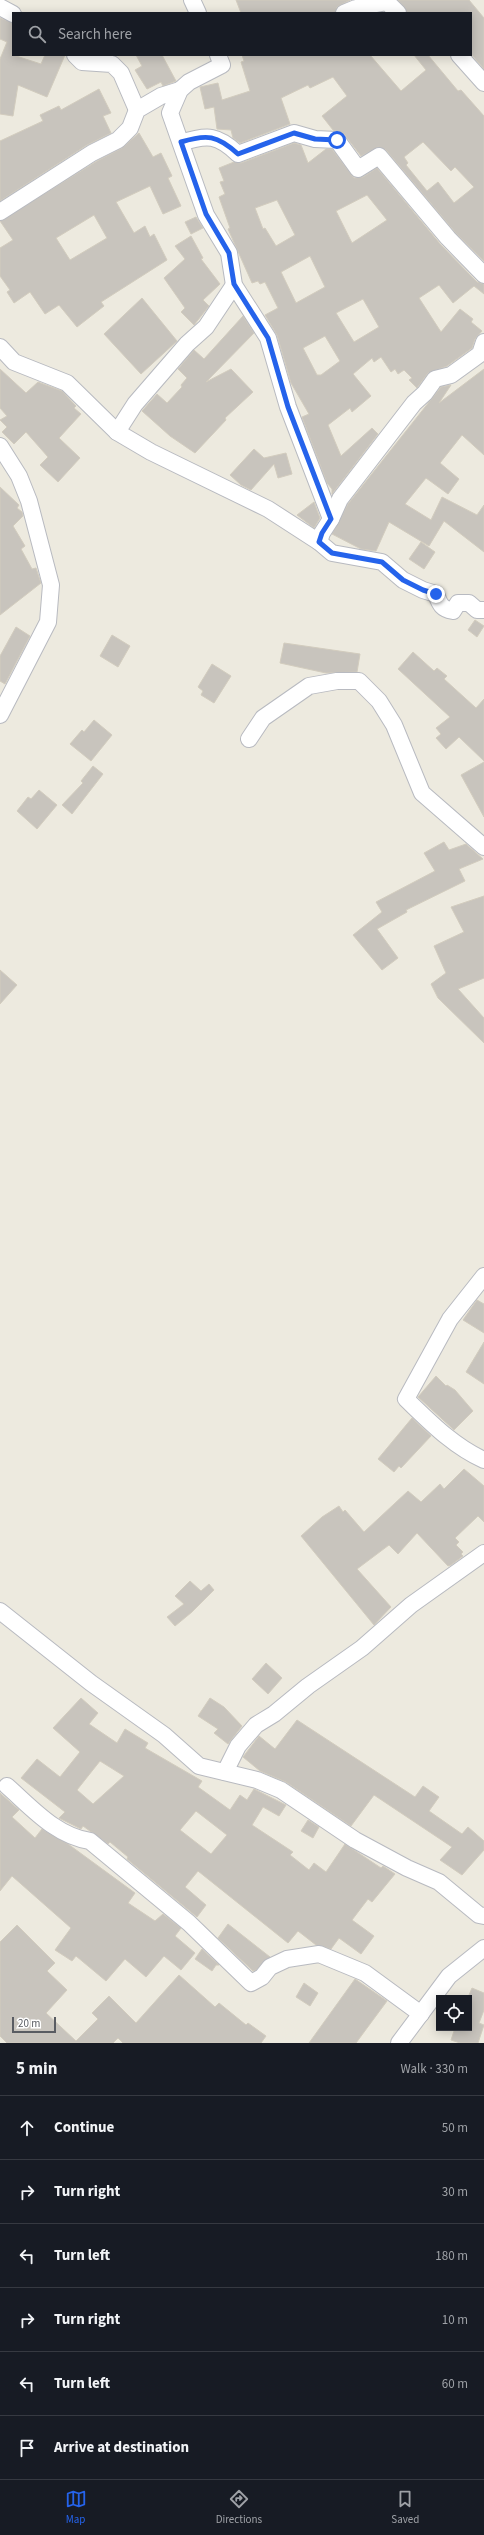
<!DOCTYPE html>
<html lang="en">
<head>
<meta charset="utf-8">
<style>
  :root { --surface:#171b24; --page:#20242c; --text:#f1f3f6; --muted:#9ea1a6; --line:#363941; --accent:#2563eb }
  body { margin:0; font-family:"Source Sans 3",sans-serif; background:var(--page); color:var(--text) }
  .controls { position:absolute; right:12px; bottom:12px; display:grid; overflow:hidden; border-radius:0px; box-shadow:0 2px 10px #0003 }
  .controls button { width:36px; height:36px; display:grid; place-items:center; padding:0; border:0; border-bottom:1px solid var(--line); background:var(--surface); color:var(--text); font:20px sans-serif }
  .scale { position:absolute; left:12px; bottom:10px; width:44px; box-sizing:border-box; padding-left:4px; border:2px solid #595c62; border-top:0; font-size:11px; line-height:14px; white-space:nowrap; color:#595c62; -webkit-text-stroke:3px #fff; paint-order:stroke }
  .stop { position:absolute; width:12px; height:12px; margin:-9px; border:3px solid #2563eb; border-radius:50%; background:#fff }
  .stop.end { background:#2563eb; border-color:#fff; box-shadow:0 1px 4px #0008 }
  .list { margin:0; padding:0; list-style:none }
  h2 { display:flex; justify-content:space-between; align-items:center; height:52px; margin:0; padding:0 16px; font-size:17px }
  h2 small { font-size:13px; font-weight:400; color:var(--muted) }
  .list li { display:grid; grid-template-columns:26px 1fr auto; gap:12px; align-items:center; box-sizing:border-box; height:64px; padding:0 16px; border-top:1px solid var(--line) }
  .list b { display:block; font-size:15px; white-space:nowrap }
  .list em { font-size:13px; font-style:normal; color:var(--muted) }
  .icon { flex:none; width:22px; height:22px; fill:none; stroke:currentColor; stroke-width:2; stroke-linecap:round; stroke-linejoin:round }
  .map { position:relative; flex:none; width:484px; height:2043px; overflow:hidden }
  .search { position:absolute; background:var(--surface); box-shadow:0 2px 10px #0003; left:12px; right:12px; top:12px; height:44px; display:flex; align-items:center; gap:10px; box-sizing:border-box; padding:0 14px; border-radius:0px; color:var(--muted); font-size:15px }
  .sheet { height:436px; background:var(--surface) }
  nav { display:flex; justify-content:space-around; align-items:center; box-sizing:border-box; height:56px; border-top:1px solid var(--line); background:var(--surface); font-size:11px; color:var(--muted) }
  nav a { display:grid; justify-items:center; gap:2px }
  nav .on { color:var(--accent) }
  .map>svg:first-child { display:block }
  .building { fill:#c8c4bd; stroke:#d2ccbe; fill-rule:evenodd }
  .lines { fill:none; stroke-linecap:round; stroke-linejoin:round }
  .minor-casing { stroke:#b8bac0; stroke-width:18 }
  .minor { stroke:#fff; stroke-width:16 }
  .route { stroke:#2563eb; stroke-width:5 }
</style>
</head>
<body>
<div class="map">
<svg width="484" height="2043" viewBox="0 0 484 2043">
  <rect width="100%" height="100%" fill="#edeadf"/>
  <g class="building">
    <path d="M236,0H350L337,7L335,13H241Z"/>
    <path d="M398,0H469L484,18V69L471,54V13H407Z"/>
    <path d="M0,18L13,23V55L41,64L45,55H65L47,97L18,85L13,116L0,114V59L7,42L0,39Z"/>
    <path d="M136,55H162L176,81L163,86L161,82L147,89L135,70L142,66Z"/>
    <path d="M242,55H370L401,91L426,70L414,55H428L458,91L461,90L484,116V261L455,232L386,150L378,147L361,156L344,134L333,130L322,116L347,96L333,77L310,88L308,85L281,98L290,124L240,143L233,138L231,130L217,129L214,107L205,109L200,87L218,83L222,100L250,91L241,62L244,61ZM423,142L451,171L455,167L474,187L454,203L438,182L427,191L406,165L408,163L404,157Z"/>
    <path d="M99,89L111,113L103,116L111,133L87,145L0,201V141L43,121L40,115L59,106L61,110Z"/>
    <path d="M139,133L153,157L161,153L172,176L168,178L181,206L163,214L150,186L116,202L134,233L145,226L150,237L154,234L167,260L101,302L104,306L77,327L59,305L45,314L30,292L14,303L7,292L10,290L0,276V248L13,240L0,221L97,161L122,148ZM94,215L107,238L70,260L56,238Z"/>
    <path d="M294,143L301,145L308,163L326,149H332L354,178L363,177L377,168L441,245L477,282L484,284V294L474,286L453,303L439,285L419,298L441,332L460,309L473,319L471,322L482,331L475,339L472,348L447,366L428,373L417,388L409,380L412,378L404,370L398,374L395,369L391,372L381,357L374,362L372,358L353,374L371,396L352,412L350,408L328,425L341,456L372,428L378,434L332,494V489L327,483L302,417L309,414L291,383L277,335L265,315L278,308L265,282L260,284L258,281L252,283L228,229L230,228L219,197L225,194L220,182L224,181L219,168L234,162L241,163ZM367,195L387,220L352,243L336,211ZM277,200L295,235L276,246L265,228L263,229L255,208ZM310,256L325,287L296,303L281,272ZM363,299L379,327L354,342L336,313ZM325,336L340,361L321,375H317L303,348Z"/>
    <path d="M196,217L203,228L191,234L185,222Z"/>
    <path d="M191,236L203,258L201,259L220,284L203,300L209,306L194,325L181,312L185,308L164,278L185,259L175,246Z"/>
    <path d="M142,298L177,341L141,374L104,334Z"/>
    <path d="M243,316L254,333L206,382L231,369L253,392L225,418L226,420L195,453L170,436L142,411L157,394L167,403L182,387L181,385L187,378L178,369L194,350L204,359Z"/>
    <path d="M0,369L26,393L38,382L62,391L76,406L74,408L81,414L59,438L80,458L58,482L40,465L48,457L26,432L14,444L2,432L7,427L0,420L7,416L0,408Z"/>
    <path d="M484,369V455L462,435L440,463L459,479L448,494L426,478L405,504L431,520L442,497L477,515L484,505V552L444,521L429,546L389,522L376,551L361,549L332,534L348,504L441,387L451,385L439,403Z"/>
    <path d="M254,449L264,458L286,453L292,474L278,478L274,464L251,490L241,485L230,475Z"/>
    <path d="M0,487L19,505L17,508L22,512L23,516L13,526L25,546L21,549L32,569L36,568L41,583L0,615Z"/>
    <path d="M314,502L320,518L314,528L297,515Z"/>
    <path d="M421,542L435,552L424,569L409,559Z"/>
    <path d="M475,620L484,626L477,637L468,630Z"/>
    <path d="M16,627L30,636L5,684L0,681V656Z"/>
    <path d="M112,635L130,646L118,667L100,656Z"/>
    <path d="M284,643L360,654L357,672L326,673L280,663Z"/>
    <path d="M413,652L434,671L437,668L447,676L444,679L476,708L484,699V761L459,737L446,749L436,738L441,734L436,728L450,717L398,669Z"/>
    <path d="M212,664L231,676L214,703L201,695L203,691L198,687Z"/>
    <path d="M94,720L112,735L91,761L70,744L82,730L84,732Z"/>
    <path d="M484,762V817L461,775Z"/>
    <path d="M93,766L103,774L72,814L62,805L83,783L81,781Z"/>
    <path d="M39,790L57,805L37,829L17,811L28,797L31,799Z"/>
    <path d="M444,842L449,850L466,844L483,859L459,869L465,881L406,910L407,912L377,929L398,958L382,970L353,935L382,912L376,902L435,871L424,853Z"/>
    <path d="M484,896V978L458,989L484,1018V1043L438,998L431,984L446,973L434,946L464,932L451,907Z"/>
    <path d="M0,970L17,985L0,1004Z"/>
    <path d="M477,1300L484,1304V1333L463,1320Z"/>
    <path d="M484,1342V1384L466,1372Z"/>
    <path d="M436,1376L446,1386L447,1385L455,1390L473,1411L454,1430L418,1397Z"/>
    <path d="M412,1418L431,1436L401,1468L399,1466L394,1472L378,1459Z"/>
    <path d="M464,1469L484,1486V1522L478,1516L455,1538L459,1542L456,1545L463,1552L461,1554L463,1556L451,1565L448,1566L417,1533L398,1554L389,1545L357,1569L391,1607L374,1625L301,1536L322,1517L339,1506L343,1512L345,1510L364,1532L408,1491L421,1502L440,1484L444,1489Z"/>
    <path d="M190,1581L201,1591L209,1584L214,1590L192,1612L175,1626L167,1617L184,1604L175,1596Z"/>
    <path d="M266,1663L282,1678L268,1694L252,1679Z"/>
    <path d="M81,1698L98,1713L89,1724L117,1743L125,1729L148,1743L145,1748L202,1781L198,1787L230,1810L240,1795L247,1800L254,1789L286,1805L279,1816L263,1807L252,1825L293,1852L290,1855L309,1870L314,1863L326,1872L345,1844L381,1868L383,1866L395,1874L372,1902L368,1899L352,1920L374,1936L361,1954L339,1938L331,1949L316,1945L298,1931L288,1943L198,1871L185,1887L206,1905L197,1917L127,1859L128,1857L110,1842L108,1844L83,1826L81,1829L59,1818L65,1812L21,1778L37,1759L60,1777L80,1752L53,1728ZM100,1761L124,1776L93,1804L77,1790ZM196,1811L227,1835L211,1854L180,1830Z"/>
    <path d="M210,1698L224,1707L242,1726L228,1744L214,1733L218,1729L198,1716Z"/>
    <path d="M297,1720L415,1797L423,1786L439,1797L429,1811L462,1834L468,1827L484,1841V1850L462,1875L440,1860L452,1847L374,1795L351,1826L286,1782L260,1771L243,1757L259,1736L275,1749Z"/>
    <path d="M0,1793L19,1810L12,1817L35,1838L42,1829L68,1844L135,1893L128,1903L155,1921L163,1914L181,1928L175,1936L195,1953L181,1970L164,1956L146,1977L125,1959L106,1981L76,1956L72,1961L55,1950L71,1928L12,1876L0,1891Z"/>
    <path d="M308,1820L319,1827L313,1838L301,1831Z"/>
    <path d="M228,1924L270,1957L256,1970L253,1971L218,1938Z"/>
    <path d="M17,1925L55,1963L47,1971L67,1990L46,2013L76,2041L98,2019L92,2013L109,1996L136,2023L179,1975L215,2007L219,2003L246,2025L248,2023L266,2036L261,2043H123L118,2038L113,2043H7L0,2036V1942Z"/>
    <path d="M202,1949L219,1965H216L212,1971L195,1959Z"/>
    <path d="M355,1979L387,2001L356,2043H309Z"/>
    <path d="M304,1983L318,1993L310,2006L296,1997Z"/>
    <path d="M472,1988L484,1993V2010L479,2023L484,2025L478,2043H460L451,2040L455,2028H469V1995Z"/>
  </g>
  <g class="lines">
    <g class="minor-casing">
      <g id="minor">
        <path d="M192,0L198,13"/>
        <path d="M0,7L13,14"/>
        <path d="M344,13L356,8L387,2L398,13"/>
        <path d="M75,55L82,62L112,64L121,73L137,110"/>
        <path d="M218,55L222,65L189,82L180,90L170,113L206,215L229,253L234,285L268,338L288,407L331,519L322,533L319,542"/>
        <path d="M459,55L484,83"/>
        <path d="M181,143C208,134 218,135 238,154L294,133L315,139L337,140L358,169L379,156L448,238L484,275"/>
        <path d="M0,212L92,153L118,140L130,128L137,110L161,96L180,90"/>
        <path d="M0,347L14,362L67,383L117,432L151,452L268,509L319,542L332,553L382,562L403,580L423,590L436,594C440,605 442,609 453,611L458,603H469L477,610H484"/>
        <path d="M117,432L135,404L187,344L206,327L234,285"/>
        <path d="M0,446L19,476L29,501L51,585L48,622L0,715"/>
        <path d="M331,519L340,499L414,403L425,393L435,379L451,375L480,354L484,342"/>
        <path d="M249,739L263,718L309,686L337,681H359L379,701L394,725L422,793L484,847"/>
        <path d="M484,1276L450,1319L406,1399C430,1422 453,1446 484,1460"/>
        <path d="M0,1611L91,1683L164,1735L199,1766L257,1780L281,1790L355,1840L407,1868L439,1882L479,1915L484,1916"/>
        <path d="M225,1772L238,1746L256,1725L274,1714L308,1686L362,1648L411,1605L484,1553"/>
        <path d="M7,1786C32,1808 56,1836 90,1841L189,1923L251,1983L262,1977L270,1967L287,1959L319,1954L365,1973L421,2014"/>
        <path d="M399,2043L449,1976L484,1948"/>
      </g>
    </g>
    <use href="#minor" class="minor"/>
  </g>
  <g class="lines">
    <path class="route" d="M337,140L315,139L294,133L238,154C217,135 207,134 181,142L206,214L229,253L234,284L268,338L288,407L331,519L322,533L319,542L332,553L382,562L403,580L423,590L436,594"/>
  </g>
</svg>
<div class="controls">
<button><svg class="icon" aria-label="locate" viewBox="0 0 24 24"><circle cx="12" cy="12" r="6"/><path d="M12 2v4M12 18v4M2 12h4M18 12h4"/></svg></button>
</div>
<div class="scale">20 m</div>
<div class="stop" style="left:337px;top:140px"></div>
<div class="stop end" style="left:436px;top:594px"></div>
<div class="search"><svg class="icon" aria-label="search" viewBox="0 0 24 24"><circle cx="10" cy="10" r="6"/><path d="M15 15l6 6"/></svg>Search here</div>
</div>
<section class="sheet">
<h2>5 min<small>Walk · 330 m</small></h2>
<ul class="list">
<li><svg class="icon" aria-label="ahead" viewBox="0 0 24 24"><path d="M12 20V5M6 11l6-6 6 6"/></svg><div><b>Continue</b></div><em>50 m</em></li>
<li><svg class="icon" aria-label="right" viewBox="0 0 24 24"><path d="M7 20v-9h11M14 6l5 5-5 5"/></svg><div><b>Turn right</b></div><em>30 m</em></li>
<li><svg class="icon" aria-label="left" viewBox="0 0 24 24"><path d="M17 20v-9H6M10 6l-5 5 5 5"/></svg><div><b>Turn left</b></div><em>180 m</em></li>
<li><svg class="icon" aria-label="right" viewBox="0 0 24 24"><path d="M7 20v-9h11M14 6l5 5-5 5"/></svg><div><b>Turn right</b></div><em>10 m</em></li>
<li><svg class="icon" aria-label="left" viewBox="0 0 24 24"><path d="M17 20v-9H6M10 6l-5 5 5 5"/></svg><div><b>Turn left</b></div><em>60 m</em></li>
<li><svg class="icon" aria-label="arrive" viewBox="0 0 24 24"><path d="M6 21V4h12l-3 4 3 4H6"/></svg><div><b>Arrive at destination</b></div></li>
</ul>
</section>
<nav>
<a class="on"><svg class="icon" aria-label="map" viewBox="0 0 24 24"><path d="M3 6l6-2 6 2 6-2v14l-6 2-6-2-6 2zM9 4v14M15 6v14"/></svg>Map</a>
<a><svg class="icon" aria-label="directions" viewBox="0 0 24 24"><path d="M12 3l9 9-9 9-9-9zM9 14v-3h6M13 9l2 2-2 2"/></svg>Directions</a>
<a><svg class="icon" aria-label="saved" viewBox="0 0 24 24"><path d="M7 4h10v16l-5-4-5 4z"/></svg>Saved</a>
</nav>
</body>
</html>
